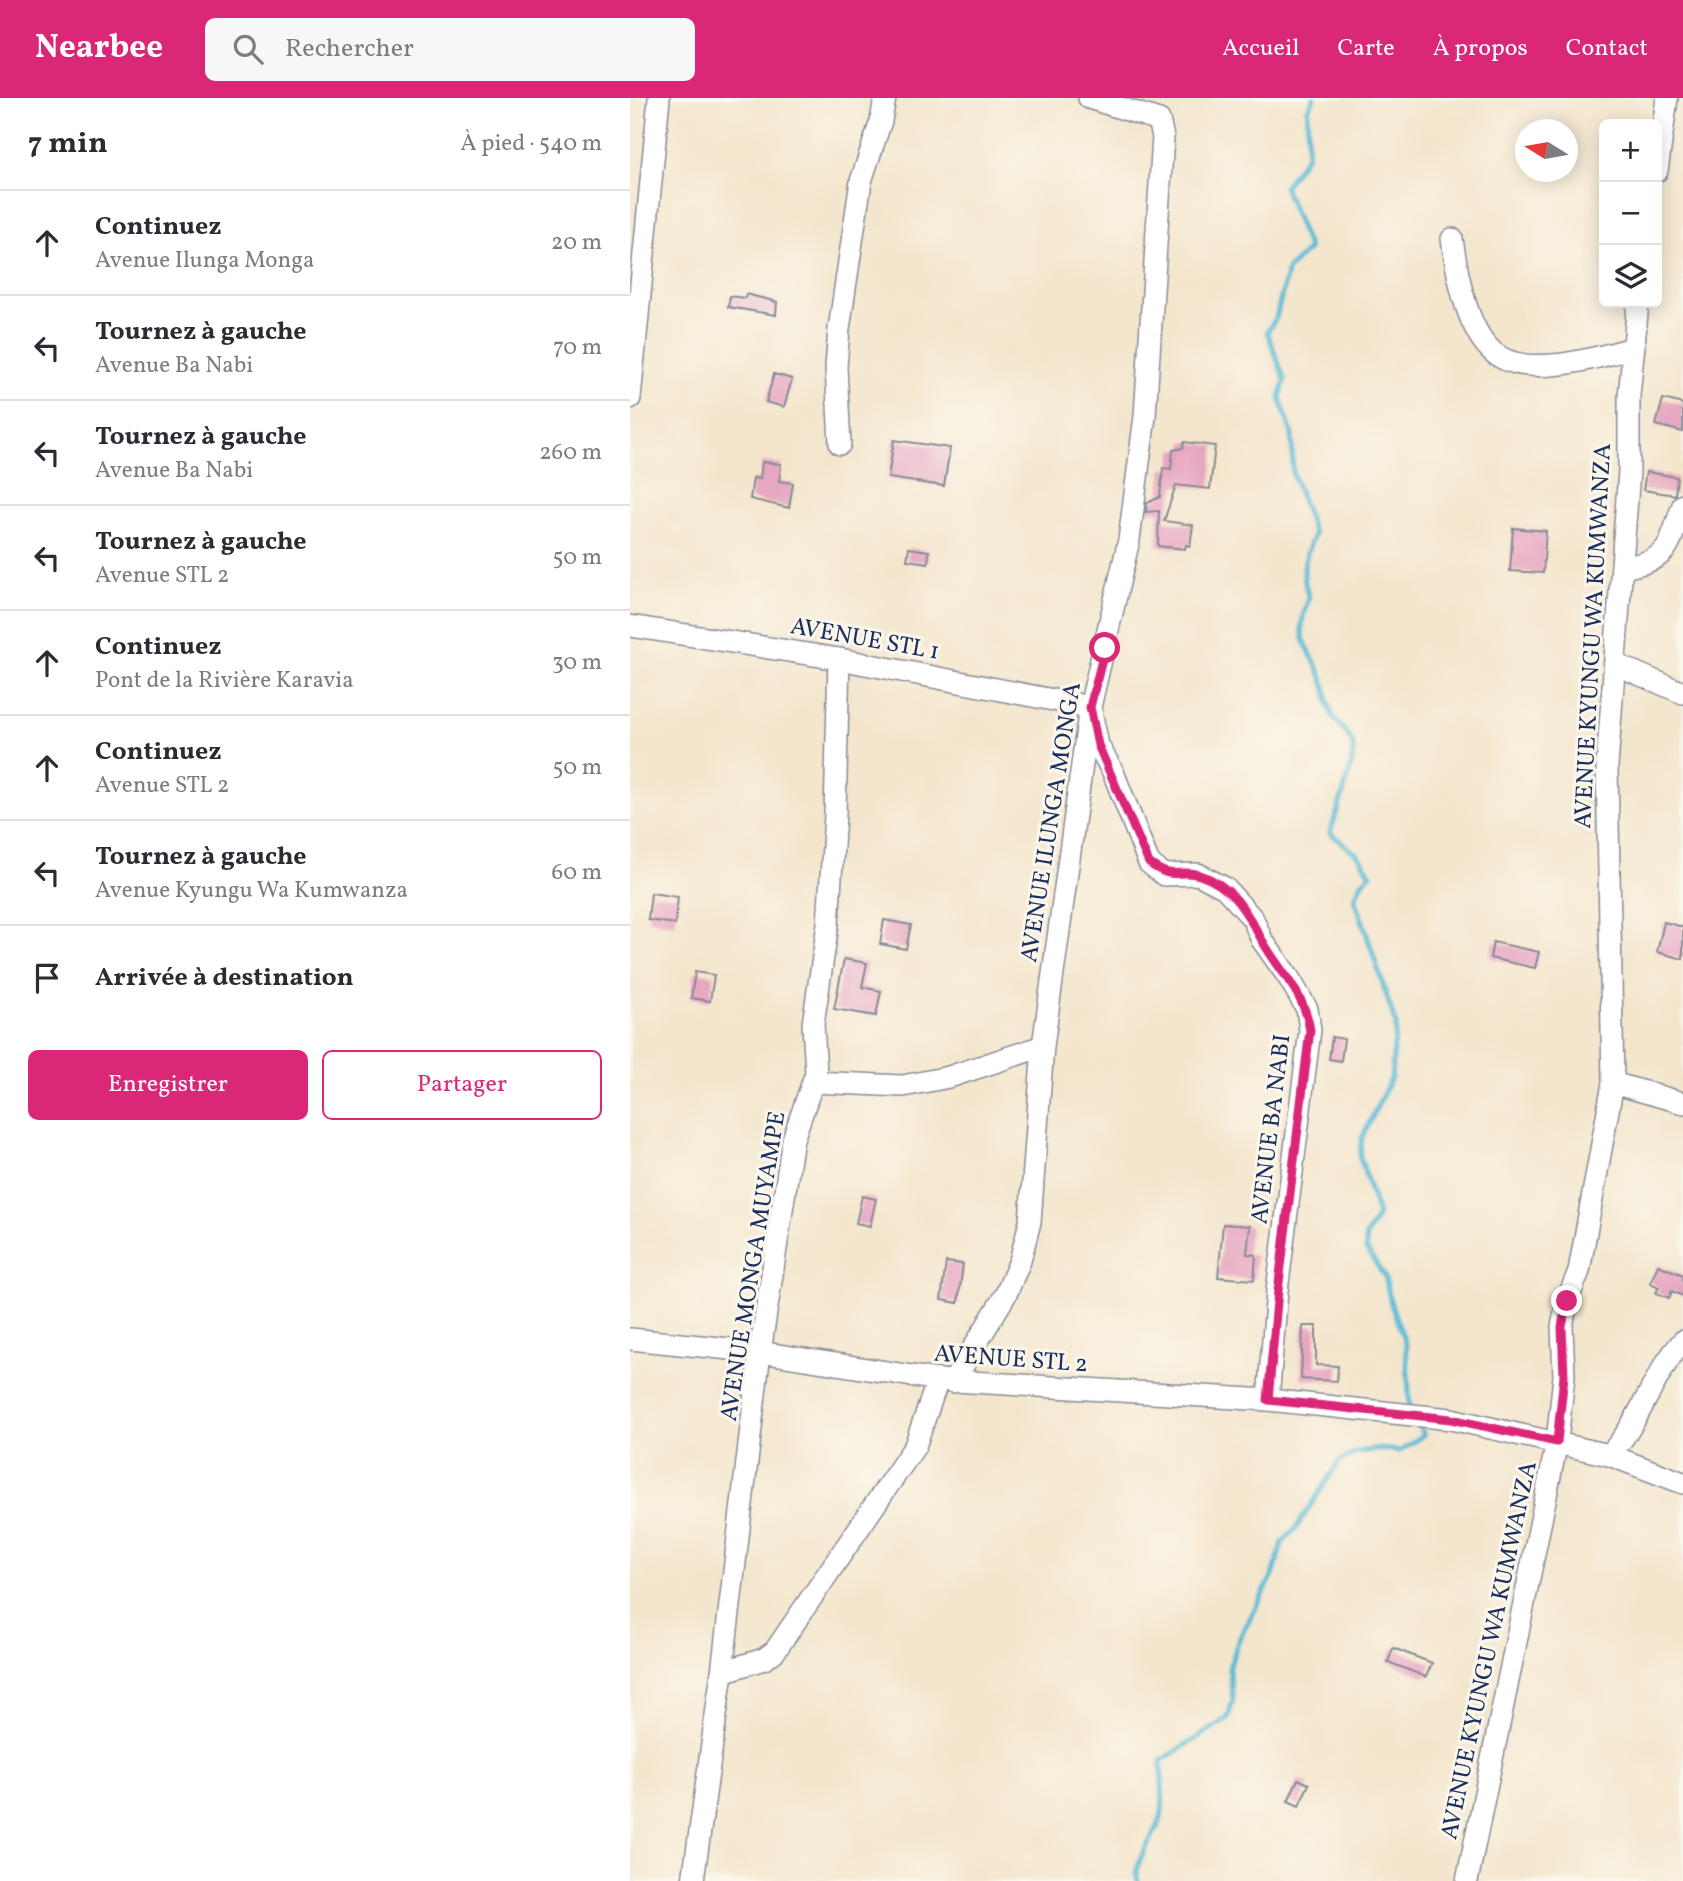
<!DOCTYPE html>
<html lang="fr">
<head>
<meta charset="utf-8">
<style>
  :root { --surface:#fff; --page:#f7f7f7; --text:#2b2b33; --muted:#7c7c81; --line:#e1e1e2; --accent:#db2777 }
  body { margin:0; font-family:Vollkorn,serif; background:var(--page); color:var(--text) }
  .controls { position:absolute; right:21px; top:21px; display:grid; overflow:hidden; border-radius:10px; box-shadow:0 4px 18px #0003 }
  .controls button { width:63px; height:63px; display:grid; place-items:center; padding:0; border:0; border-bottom:2px solid var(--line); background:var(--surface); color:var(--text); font:35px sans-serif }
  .compass { position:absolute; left:885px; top:21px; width:63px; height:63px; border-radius:50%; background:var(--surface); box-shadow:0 4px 18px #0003; rotate:281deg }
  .stop { position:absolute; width:21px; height:21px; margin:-16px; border:5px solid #db2777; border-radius:50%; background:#fff }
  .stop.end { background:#db2777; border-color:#fff; box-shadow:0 2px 7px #0008 }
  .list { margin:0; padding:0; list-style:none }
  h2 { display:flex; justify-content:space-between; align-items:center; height:91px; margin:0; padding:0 28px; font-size:30px }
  h2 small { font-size:23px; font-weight:400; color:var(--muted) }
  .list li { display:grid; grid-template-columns:46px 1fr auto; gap:21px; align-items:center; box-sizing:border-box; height:105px; padding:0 28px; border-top:2px solid var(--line) }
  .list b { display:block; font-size:26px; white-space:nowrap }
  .list p { margin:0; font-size:23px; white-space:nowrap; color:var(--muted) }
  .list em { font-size:23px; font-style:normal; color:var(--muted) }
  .actions { display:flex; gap:14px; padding:21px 28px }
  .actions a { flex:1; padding:16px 0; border:2px solid var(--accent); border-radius:10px; text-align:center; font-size:24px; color:var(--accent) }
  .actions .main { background:var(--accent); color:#fff }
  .icon { flex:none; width:38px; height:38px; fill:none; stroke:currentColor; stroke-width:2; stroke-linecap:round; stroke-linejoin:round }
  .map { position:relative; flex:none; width:1053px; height:1783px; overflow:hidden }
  header { display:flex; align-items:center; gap:42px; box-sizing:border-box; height:98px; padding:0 35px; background:var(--accent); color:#fff }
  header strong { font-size:33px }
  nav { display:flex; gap:38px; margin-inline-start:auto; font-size:24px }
  .search { width:490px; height:63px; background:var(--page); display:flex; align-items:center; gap:18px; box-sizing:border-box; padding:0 24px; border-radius:10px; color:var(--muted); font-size:26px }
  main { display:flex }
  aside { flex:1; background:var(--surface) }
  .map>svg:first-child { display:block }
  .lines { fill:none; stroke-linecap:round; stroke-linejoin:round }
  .stream { stroke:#56b9d5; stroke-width:5 }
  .building { fill:#e7a6c1 }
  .minor-casing { stroke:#888a96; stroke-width:24 }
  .minor { stroke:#fff; stroke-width:21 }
  .route { stroke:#db2777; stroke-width:9 }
  .labels { text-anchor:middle; stroke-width:6; stroke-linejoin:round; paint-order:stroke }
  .street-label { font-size:24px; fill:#1b2f5e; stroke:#fbf7ec }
</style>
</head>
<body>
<header>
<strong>Nearbee</strong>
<div class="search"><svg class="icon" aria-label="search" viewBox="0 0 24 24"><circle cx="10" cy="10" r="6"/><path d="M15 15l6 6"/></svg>Rechercher</div>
<nav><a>Accueil</a><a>Carte</a><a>À propos</a><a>Contact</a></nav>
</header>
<main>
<aside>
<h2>7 min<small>À pied · 540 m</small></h2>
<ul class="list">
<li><svg class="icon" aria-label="ahead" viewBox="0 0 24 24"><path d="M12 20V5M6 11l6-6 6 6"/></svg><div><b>Continuez</b><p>Avenue Ilunga Monga</p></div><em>20 m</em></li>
<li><svg class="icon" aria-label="left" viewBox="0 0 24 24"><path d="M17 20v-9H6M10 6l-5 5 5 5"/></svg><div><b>Tournez à gauche</b><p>Avenue Ba Nabi</p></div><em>70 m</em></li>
<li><svg class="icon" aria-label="left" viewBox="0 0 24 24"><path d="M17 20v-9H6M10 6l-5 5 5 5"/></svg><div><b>Tournez à gauche</b><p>Avenue Ba Nabi</p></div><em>260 m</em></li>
<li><svg class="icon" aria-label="left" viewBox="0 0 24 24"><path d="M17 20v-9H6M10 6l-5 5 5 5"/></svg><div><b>Tournez à gauche</b><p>Avenue STL 2</p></div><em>50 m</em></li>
<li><svg class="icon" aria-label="ahead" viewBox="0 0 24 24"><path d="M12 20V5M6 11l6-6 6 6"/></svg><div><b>Continuez</b><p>Pont de la Rivière Karavia</p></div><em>30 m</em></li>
<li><svg class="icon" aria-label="ahead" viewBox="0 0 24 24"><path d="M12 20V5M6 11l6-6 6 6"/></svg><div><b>Continuez</b><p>Avenue STL 2</p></div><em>50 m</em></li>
<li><svg class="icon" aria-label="left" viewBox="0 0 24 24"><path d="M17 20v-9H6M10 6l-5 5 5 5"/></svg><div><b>Tournez à gauche</b><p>Avenue Kyungu Wa Kumwanza</p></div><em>60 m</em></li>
<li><svg class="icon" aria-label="arrive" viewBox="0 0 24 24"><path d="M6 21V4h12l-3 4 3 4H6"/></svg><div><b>Arrivée à destination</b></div></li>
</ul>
<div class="actions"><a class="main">Enregistrer</a><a>Partager</a></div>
</aside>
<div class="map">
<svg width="1053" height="1783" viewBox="0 0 1053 1783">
  <rect width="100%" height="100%" fill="#fbf7ec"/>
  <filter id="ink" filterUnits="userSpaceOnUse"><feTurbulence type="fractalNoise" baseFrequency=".0143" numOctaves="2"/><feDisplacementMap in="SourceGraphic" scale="14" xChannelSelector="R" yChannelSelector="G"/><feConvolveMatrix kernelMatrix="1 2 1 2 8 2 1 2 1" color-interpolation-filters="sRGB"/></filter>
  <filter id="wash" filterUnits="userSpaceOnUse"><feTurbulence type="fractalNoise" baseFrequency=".00686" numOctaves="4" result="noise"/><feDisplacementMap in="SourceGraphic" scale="28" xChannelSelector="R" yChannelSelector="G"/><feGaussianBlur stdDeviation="1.57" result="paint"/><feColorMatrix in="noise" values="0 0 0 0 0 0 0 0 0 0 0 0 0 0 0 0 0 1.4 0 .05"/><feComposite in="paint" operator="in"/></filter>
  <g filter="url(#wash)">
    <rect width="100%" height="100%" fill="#f4e6cd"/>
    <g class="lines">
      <g class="stream">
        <path d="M684,0L678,11L677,57L654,89L679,151L658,171L646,220L637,234L655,282L650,300L662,336L663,376L684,436C674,460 670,475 679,500C661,544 681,546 694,585C698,595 697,607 702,616C706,627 720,635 723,647C726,664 706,715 700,735L728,757L741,776L732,784L725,800L766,927L761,980L732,1040L730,1059L748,1117L736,1138V1151L755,1179L761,1206L776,1247L780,1310"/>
        <path d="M508,1783C502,1762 526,1739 531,1720C535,1703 531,1680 531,1663L598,1620L603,1601L599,1570L609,1541L644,1475L652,1445L666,1430L709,1364L727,1354L750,1351L770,1353L794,1337L786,1322"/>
      </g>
    </g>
    <g id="blocks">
      <g class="building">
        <path d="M116,196L147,204L146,217L98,209L100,198L115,200Z"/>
        <path d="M144,276L162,281L154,309L136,304Z"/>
        <path d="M1033,301L1053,306V334L1026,327Z"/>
        <path d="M264,342L320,350L314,388L258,380Z"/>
        <path d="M554,344L585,348L580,391L546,387L534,423L563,427L560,448L556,447L555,451L528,448L529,413L516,414L517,405L530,399L533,370L541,371L543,352L553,350Z"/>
        <path d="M132,364L151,366L149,383L163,385L159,410L120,401L123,380L130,381Z"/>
        <path d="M1016,374L1047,379L1045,397L1013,392Z"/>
        <path d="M883,430L916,433L913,475L880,473Z"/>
        <path d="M279,450L299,453L298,465L277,462Z"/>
        <path d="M21,795L48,799L45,826L18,822Z"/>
        <path d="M254,822L281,827L276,851L250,846Z"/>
        <path d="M1034,824L1053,829V861L1027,854Z"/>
        <path d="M863,844L909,854L905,870L860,860Z"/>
        <path d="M214,861L237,865L232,889L251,893L246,918L204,911Z"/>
        <path d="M65,874L84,877L80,903L61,900Z"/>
        <path d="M702,939L714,941L711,963L699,961Z"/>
        <path d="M232,1098L246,1101L240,1128L226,1125Z"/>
        <path d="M593,1126L620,1128L617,1156L626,1157L624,1182L588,1179Z"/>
        <path d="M316,1164L333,1166L328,1205L311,1202Z"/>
        <path d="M1028,1167L1053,1177V1198L1042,1193L1039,1200L1026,1195L1029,1189L1020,1185Z"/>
        <path d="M673,1228H686V1267L708,1268L707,1283L671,1281Z"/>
        <path d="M763,1550L802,1565L796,1579L758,1564Z"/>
        <path d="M668,1681L679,1686L669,1708L658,1703Z"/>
      </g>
    </g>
  </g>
  <g filter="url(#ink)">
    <use href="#blocks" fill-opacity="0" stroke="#888a96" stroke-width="2"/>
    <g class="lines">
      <g class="minor-casing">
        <g id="minor">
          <path d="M1027,73L1037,0"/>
          <path d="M822,141C827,175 837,240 870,259C903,279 969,259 1003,250"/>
          <path d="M0,300L29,0"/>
          <path d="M210,346L206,269L209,231L231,83L251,23L255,0"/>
          <path d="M992,470C1041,461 1037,451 1053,407"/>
          <path d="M0,528L209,561L460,609L468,647L483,674L519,765L534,777L568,776L595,790L623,821L632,842L659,880L677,911L680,932L647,1193L638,1302"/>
          <path d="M985,566L1053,595"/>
          <path d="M183,984L273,988L319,979L413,948"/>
          <path d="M983,985L1053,1005"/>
          <path d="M0,1241L130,1254L308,1282L638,1302L821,1321L979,1357L1053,1385"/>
          <path d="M323,1284L376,1196L390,1163L400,1124L413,948L460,609L499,442L515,318L533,39L529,22L459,0"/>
          <path d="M979,1357C1011,1324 1022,1277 1053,1243"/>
          <path d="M92,1574L134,1561L145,1553L285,1348L308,1282"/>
          <path d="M63,1783L92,1574L130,1254L163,1041L186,975L183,926L198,826L205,717L209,561"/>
          <path d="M837,1783L927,1344L934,1278L932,1229L937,1203L949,1173L983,985L977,668L999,373V298L1008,205"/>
        </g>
      </g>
      <use href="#minor" class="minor"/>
    </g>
  </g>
  <g class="lines" filter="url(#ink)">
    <path class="route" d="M475,550L460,609L468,647L519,765C544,784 547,770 570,777C603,788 616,814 632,842C650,875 674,893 680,932L648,1193L638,1302L821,1321L927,1344L934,1278L932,1229L937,1203"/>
  </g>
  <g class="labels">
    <g class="street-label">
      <text transform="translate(962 538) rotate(-87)" y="8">AVENUE KYUNGU WA KUMWANZA</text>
      <text transform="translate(235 540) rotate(10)" y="8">AVENUE STL 1</text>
      <text transform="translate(420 724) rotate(-81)" y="8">AVENUE ILUNGA MONGA</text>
      <text transform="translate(640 1031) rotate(-83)" y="8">AVENUE BA NABI</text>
      <text transform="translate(122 1168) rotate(-81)" y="8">AVENUE MONGA MUYAMPE</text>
      <text transform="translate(381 1260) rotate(4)" y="8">AVENUE STL 2</text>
      <text transform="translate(858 1552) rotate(-78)" y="8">AVENUE KYUNGU WA KUMWANZA</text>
    </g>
  </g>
</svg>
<div class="controls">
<button>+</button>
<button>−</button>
<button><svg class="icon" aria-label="layers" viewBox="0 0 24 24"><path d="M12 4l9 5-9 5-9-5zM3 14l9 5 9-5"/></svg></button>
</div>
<svg class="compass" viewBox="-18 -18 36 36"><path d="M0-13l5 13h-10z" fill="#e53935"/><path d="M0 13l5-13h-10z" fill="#7c7c81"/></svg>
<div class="stop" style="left:475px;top:550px"></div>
<div class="stop end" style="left:937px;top:1203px"></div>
</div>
</main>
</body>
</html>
